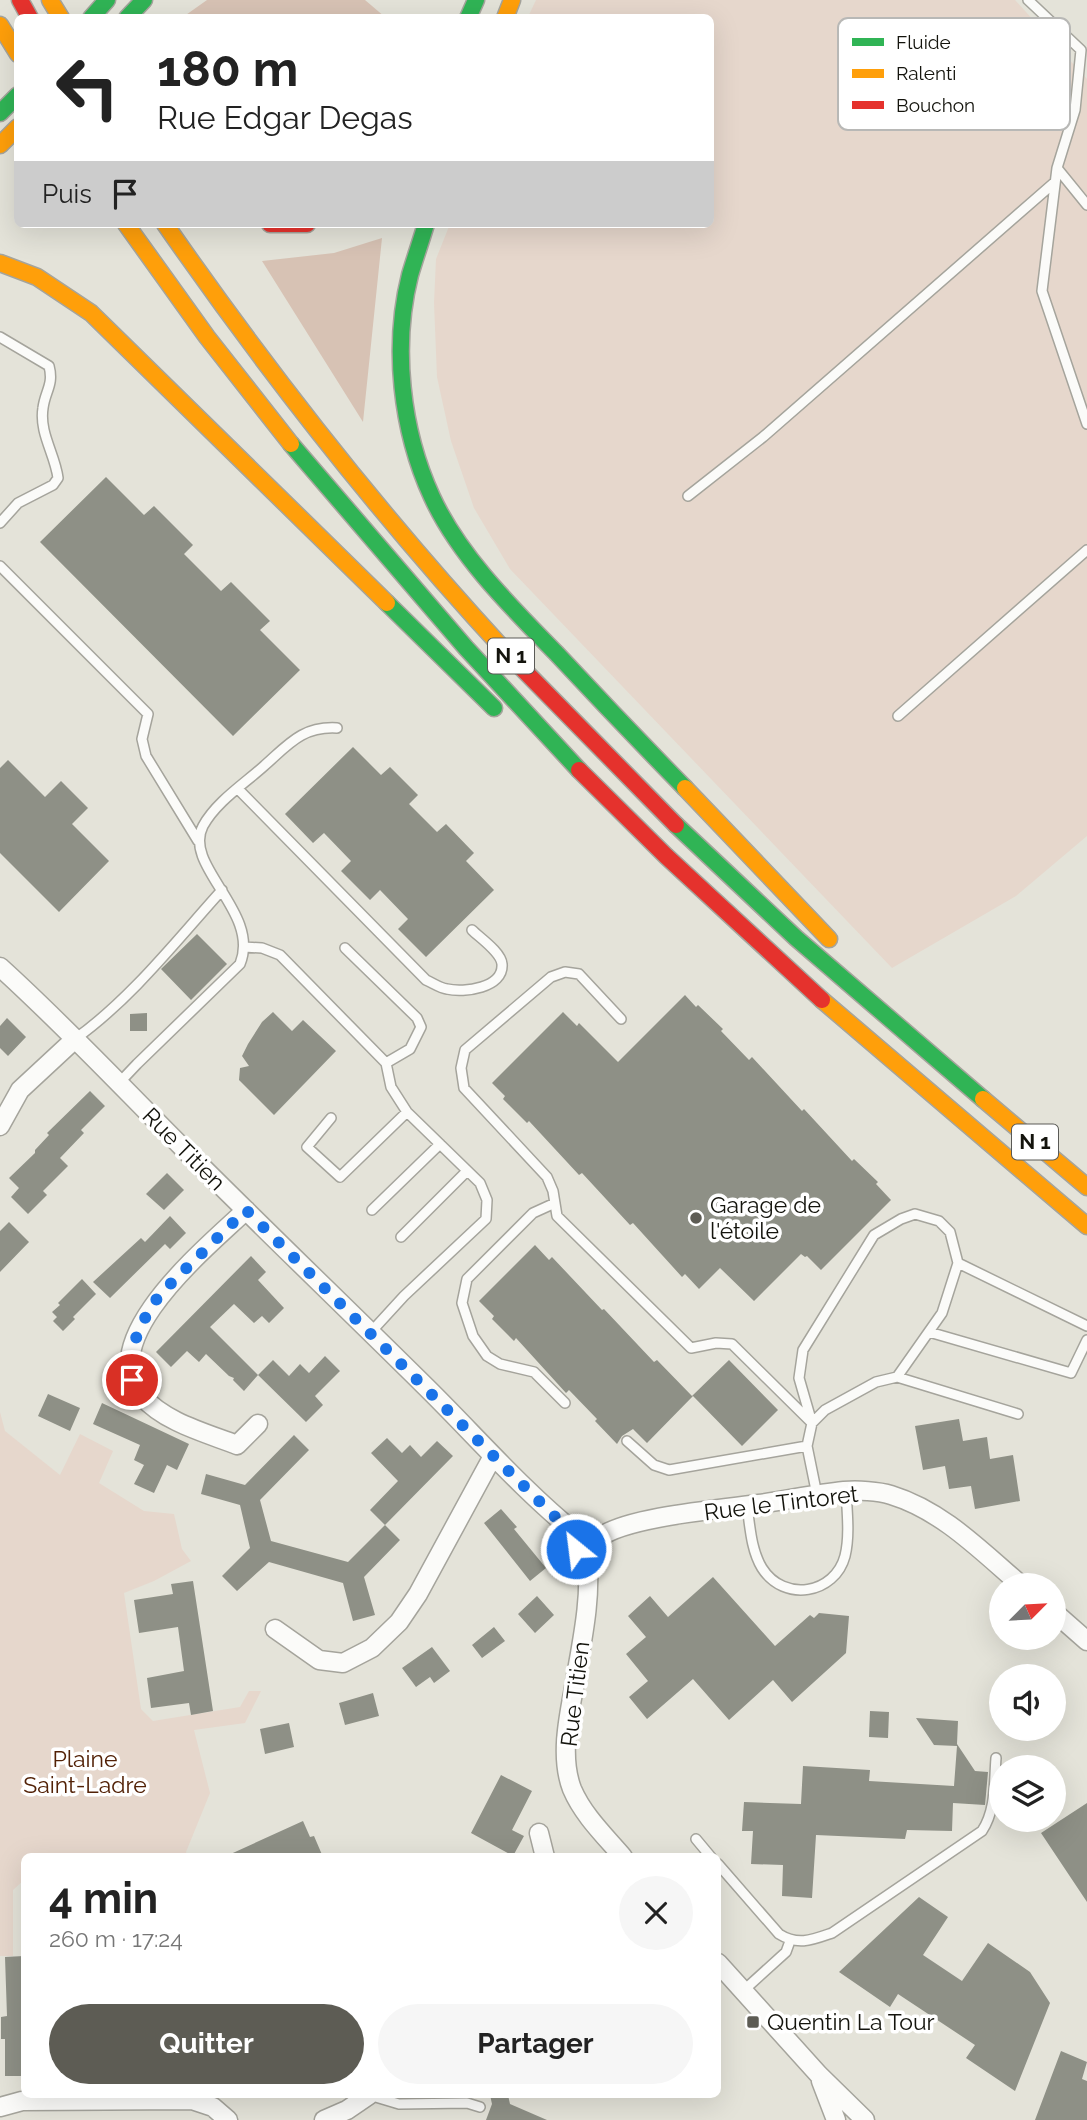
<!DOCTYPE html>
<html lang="fr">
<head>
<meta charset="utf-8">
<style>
  :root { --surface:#fff; --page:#f6f6f6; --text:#222; --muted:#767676; --accent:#5d5c54 }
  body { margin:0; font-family:Raleway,sans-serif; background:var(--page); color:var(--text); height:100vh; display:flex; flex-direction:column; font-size:26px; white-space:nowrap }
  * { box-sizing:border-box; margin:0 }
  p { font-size:23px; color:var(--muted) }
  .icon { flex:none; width:38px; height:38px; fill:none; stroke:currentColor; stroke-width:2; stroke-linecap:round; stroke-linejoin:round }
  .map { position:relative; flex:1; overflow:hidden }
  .panel { position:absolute; left:21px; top:1853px; width:700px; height:245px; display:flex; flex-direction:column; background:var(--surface); border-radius:10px; box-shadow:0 7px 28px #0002 }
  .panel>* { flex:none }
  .top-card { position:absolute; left:14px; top:14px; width:700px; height:214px; border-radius:10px; box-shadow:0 7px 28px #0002; background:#fff; color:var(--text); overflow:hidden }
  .needle { width:46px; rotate:66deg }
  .fabs { position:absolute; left:989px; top:1573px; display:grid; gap:14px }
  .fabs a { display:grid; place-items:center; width:77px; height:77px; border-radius:50%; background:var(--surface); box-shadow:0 7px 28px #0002; font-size:35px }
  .pin { position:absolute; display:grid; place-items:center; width:60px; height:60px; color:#fff; margin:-30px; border:4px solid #fff; border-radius:50%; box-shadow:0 2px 7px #0007 }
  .me { position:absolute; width:77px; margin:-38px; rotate:331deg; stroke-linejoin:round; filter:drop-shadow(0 0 5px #0008) }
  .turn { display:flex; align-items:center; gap:24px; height:147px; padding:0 28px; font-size:32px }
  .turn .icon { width:91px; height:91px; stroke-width:2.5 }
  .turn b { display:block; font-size:49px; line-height:60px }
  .then { display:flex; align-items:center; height:66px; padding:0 28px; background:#0003; gap:14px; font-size:26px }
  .round { display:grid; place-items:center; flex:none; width:74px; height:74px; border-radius:37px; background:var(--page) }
  .overview { display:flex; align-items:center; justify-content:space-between; height:119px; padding:0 28px }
  h1 { font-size:42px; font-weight:700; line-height:52px }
  .button { display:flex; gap:14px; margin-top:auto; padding:14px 28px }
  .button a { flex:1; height:80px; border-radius:42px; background:var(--accent); color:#fff; font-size:28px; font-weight:700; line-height:80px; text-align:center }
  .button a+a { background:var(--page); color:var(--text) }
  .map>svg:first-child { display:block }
  .green { fill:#e6d7cc }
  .forest { fill:#d7c2b4 }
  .building { fill:#8e9086 }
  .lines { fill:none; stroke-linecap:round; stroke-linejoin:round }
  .lane-casing { stroke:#a5a49c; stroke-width:12 }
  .street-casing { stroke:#a5a49c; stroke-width:21 }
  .fast-casing { stroke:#a5a49c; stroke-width:19 }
  .slow-casing { stroke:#a5a49c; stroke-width:19 }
  .jam-casing { stroke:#a5a49c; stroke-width:19 }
  .lane { stroke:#fbfbf9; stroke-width:9 }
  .street { stroke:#fbfbf9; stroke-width:18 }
  .fast { stroke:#30b455; stroke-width:16 }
  .slow { stroke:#ff9f0a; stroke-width:16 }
  .jam { stroke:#e5322d; stroke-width:16 }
  .route { stroke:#1a73e8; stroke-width:12; stroke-dasharray:0 21.6 }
  .poi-dot { fill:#5d5c54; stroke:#fff; stroke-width:2.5 }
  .labels { text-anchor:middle; stroke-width:7; stroke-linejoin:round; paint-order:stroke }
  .shield { fill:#fff; stroke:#5a5a56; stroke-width:2 }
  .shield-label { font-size:21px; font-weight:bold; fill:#14140d }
  .street-label { font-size:23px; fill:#14140d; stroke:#fff }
  .poi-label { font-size:23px; fill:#14140d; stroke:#fff; text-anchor:start }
  .park-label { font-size:23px; fill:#522106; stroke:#fff }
  .key { fill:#fff; stroke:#b8b8b6; stroke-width:2 }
  .key-label { font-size:19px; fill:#14140d }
</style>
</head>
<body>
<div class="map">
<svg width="1087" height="2120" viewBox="0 0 1087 2120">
  <rect width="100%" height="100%" fill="#e4e3d9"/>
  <!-- green -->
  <path class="green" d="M536 0H1015L1087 79V836L1016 896 892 968 510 569 474 508 451 441 437 377 434 303 436 259 450 224H710V18L528 17Z
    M0 1412 5 1431 60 1475 80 1434 113 1451 99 1483 144 1511 174 1514 182 1549 191 1561 154 1581 124 1593 141 1709 153 1721 240 1707 249 1691H261L245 1723 194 1730 210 1793 186 1852 187 1857H24V1880L13 1890V1956H0Z"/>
  <!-- forest -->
  <path class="forest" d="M207 0H365L385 17H183Z
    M382 238 363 422 262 261 334 253Z"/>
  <!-- building -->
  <path class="building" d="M106 477 144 515 154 506 193 545 184 554 221 591 231 582 270 621 260 630 300 670 233 736 40 542Z
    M353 747 381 775 390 767 418 795 409 804 437 832 446 824 474 853 466 861 494 890 426 957 398 929 408 919 380 890 370 900 341 871 351 861 324 833 313 843 285 814Z
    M8 760 45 797 61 781 88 808 72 824 109 861 59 912 0 853V768Z
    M197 934 227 964 191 1000 161 969Z
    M685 995 696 1007 698 1005 723 1029 721 1031 749 1060 752 1057 802 1111 804 1109 852 1161 854 1159 878 1182 876 1184 891 1200 821 1270 807 1256 805 1257 801 1254 754 1301 720 1268 699 1289 685 1274 682 1277 633 1223 630 1225 582 1173 579 1175 529 1121 527 1123 503 1099 505 1096 492 1083 563 1012 577 1026 579 1023 618 1062Z
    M273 1012 292 1031 303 1020 336 1051 274 1115 239 1080 240 1068 249 1066 242 1056 248 1044 262 1022Z
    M147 1013V1031H130V1014Z
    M7 1018 26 1037 8 1056 0 1048V1026Z
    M90 1091 105 1106 81 1130 84 1133 60 1158 68 1166 43 1191 47 1195 28 1214 11 1197 19 1188 9 1178 35 1153V1150L49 1135 47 1133Z
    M167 1173 184 1190 164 1210 146 1194Z
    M170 1216 186 1233 170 1249 165 1244 110 1298 93 1282 141 1238 145 1242Z
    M9 1222 29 1242 0 1272V1231Z
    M535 1245 549 1260 552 1257 602 1310 604 1309 654 1362 657 1360 692 1396 729 1360 778 1410 742 1446 693 1396 647 1443 633 1429 622 1436 617 1444 595 1421 597 1419 569 1390 566 1393 516 1338 514 1341 492 1319 494 1316 479 1301Z
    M251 1256 266 1272 258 1280 284 1308 269 1323 262 1316 254 1323 234 1304 210 1327 258 1375 244 1391 233 1380 234 1378 229 1376 206 1354 199 1362 187 1351 171 1367 156 1352Z
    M82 1279 96 1294 73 1317 75 1319 63 1331 53 1321 57 1317 52 1312 60 1305 58 1303Z
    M325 1356 340 1371 315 1396 323 1405 306 1422 258 1375 273 1360 289 1376 300 1364 309 1373Z
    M48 1394 80 1408 70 1431 38 1416Z
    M102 1403 189 1444 177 1470 167 1465 154 1493 134 1484 144 1465 134 1460 140 1445 93 1424Z
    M959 1419 963 1441 987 1437 990 1459 1013 1455 1020 1501 975 1509 971 1486 949 1489 945 1466 923 1470 915 1426Z
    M294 1435 309 1450 260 1500 271 1541 348 1562 385 1525 400 1540 364 1577 375 1615 353 1621 343 1583 269 1562 237 1591 222 1576 250 1548 240 1505 201 1494 206 1474 245 1485Z
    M387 1438 402 1453 410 1445 421 1457 437 1441 453 1456 385 1525 370 1510 398 1481 371 1453Z
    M501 1509 517 1527 514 1529 546 1568 530 1581 484 1523Z
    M713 1577 775 1646 810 1615 814 1618 819 1613 849 1616 846 1653 792 1702 773 1680 729 1720 693 1679 647 1719 629 1697 648 1681 626 1654 646 1637 628 1616 650 1596 668 1617Z
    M193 1581 213 1711 191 1715 189 1703 151 1708 147 1678 184 1671 178 1627 139 1633 134 1600 173 1594 171 1584Z
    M537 1596 554 1615 535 1633 518 1614Z
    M494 1627 505 1641 482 1658 472 1645Z
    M432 1647 450 1671 434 1683 430 1677 416 1687 402 1668Z
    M373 1693 379 1716 345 1725 339 1703Z
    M870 1711 889 1712 888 1738 869 1737Z
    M916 1718 958 1721 957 1744 975 1771 988 1772 985 1805 953 1803 952 1831 907 1830 905 1839 816 1835 812 1898 782 1896 783 1865 751 1864 753 1831H742L744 1802 801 1804 803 1766 870 1770 869 1781 954 1786 957 1746 934 1745Z
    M289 1723 294 1747 265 1754 260 1729Z
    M501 1775 532 1791 512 1830 524 1836 513 1856 471 1833Z
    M1087 1803V1902L1041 1833Z
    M303 1821 310 1837 314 1836 323 1857H224Z
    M919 1897 948 1917 923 1955 962 1981 988 1943 1030 1972 1050 2003 1015 2091 966 2058 975 2045 898 1994 890 2007 839 1972Z
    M24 1956V2076H5V2039H1V2017L7 2016 5 1957Z
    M1061 2051 1087 2062 1082 2079 1087 2081V2120H1035Z
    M490 2095H508L510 2104 547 2120H486L492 2104Z"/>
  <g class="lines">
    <!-- lane casing -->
    <g class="lane-casing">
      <path id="lane" d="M1028 0 1081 50 1075 110 1057 168 1042 291 1087 424
        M1057 168 1087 205
        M0 337 49 366C54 385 45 391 43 408 39 433 55 454 58 478L53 485 18 503 0 523
        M688 496 763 437 1055 182
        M0 566 148 714 142 739 146 756 198 841
        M898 716 1087 550
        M238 789 426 980C433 983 440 988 447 989 464 993 504 988 502 964 501 952 480 938 472 930
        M244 947 262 948 280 955 386 1063 391 1087 407 1112 480 1183 487 1200 486 1219 404 1296 371 1332
        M345 948 417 1018 421 1027 410 1049 386 1063
        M621 1019 579 974 565 972 551 977 465 1050 461 1068 464 1088 547 1177 553 1191 557 1216 691 1348 716 1343 732 1344 812 1423 799 1378 803 1350 874 1235 901 1219 915 1214 939 1221 950 1232 958 1263 942 1313 897 1377
        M75 1039C131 999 176 941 222 890
        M119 1083 137 1064 240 964C261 912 182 866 203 826 216 802 244 784 264 766 288 745 302 726 337 728
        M331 1118 307 1147 340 1177 407 1112
        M555 1203 533 1213 467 1279 462 1303 473 1336 487 1356 500 1364 534 1372 565 1403
        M372 1210 440 1144
        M401 1237 467 1171
        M958 1263 1087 1326
        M929 1332 1071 1373 1087 1340
        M627 1441 654 1465 669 1470 807 1446
        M817 1495 807 1446 812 1423 825 1410 876 1382 897 1377 1018 1414
        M747 1506C750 1526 751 1550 762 1568 784 1603 835 1594 845 1556 850 1536 847 1511 846 1491
        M696 1839 711 1857
        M718 1864 779 1934C798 1946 812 1940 832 1933L982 1831C996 1810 994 1783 996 1758
        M743 1991 786 1952 790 1941
        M369 2095 399 2104 467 2103 480 2107"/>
    </g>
    <!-- street casing -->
    <g class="street-casing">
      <path id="street" d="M0 967C63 1024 121 1086 181 1146 261 1226 342 1304 423 1384 474 1434 522 1490 578 1535
        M0 1126 20 1090 75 1039
        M246 1210C210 1245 92 1339 142 1396 164 1422 206 1433 237 1445L258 1424
        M599 1538C625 1517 722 1509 759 1504 787 1500 816 1494 844 1491 858 1490 878 1491 891 1495 943 1511 981 1551 1022 1586
        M587 1556C592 1600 581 1645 574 1688 568 1719 560 1758 572 1789 583 1815 605 1836 623 1857
        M1054 1612 1087 1641
        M275 1629 319 1660 343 1663 372 1648 399 1622 418 1594 493 1456
        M539 1833 545 1857
        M718 1963 819 2075 865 2120
        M821 2081 836 2120
        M0 2107 22 2101 192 2100 213 2107 228 2120
        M324 2120 347 2110 369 2095"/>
    </g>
    <!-- fast casing -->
    <g class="fast-casing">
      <path id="fast" d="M91 18 107 0
        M127 18 144 0
        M468 18 476 0
        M0 113 18 95
        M426 224C421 241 415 258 410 275 392 346 401 430 432 497 459 556 512 608 557 654 599 699 642 744 685 788
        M291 444 466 648 579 770
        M387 603 494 708
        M676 825 796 938 983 1099"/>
    </g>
    <!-- slow casing -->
    <g class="slow-casing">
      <path id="slow" d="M50 0 61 18
        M505 18 512 0
        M0 25 18 54
        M0 145 18 127
        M126 224 207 337 291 444
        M165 224C270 375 383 519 508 654
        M0 263 37 277 91 313 387 603
        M685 788 829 939
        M822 1000 1087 1226
        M983 1099 1087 1187"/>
    </g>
    <!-- jam casing -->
    <g class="jam-casing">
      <path id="jam" d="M20 0 30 18
        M270 224H307
        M508 654 676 825
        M579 770 666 856 822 1000"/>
    </g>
    <!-- lane -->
    <use href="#lane" class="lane"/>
    <!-- street -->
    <use href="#street" class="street"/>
    <!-- fast -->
    <use href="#fast" class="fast"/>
    <!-- slow -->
    <use href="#slow" class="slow"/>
    <!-- jam -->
    <use href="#jam" class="jam"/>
  </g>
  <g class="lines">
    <!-- route -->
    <path class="route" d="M132 1380C127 1346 142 1321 160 1294L246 1210 553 1515 578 1535 576 1549"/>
  </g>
  <!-- markers -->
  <g class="poi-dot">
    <circle cx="696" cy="1218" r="7"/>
    <rect x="746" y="2015" width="14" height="14" rx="3.5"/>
  </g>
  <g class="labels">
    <!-- shield labels -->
    <g class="shield">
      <rect x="488" y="638.5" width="46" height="35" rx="5"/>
      <rect x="1012" y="1124.5" width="46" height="35" rx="5"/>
    </g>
    <g class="shield-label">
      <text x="511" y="663">N 1</text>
      <text x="1035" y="1149">N 1</text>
    </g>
    <!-- street labels -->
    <g class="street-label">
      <text transform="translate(184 1149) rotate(45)" y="8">Rue Titien</text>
      <text transform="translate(781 1503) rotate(-7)" y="8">Rue le Tintoret</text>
      <text transform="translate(575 1694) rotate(-83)" y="8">Rue Titien</text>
    </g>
    <!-- poi labels -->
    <g class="poi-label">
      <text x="710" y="1213">Garage de<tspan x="710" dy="26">l'étoile</tspan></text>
      <text x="767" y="2030">Quentin La Tour</text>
    </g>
    <!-- park labels -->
    <g class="park-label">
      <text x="85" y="1767">Plaine<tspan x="85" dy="26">Saint-Ladre</tspan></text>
    </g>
  </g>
  <!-- legend -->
  <rect x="838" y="18" width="232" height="112" rx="10" class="key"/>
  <rect x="852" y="38" width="32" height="8" fill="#30b455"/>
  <rect x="852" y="69" width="32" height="9" fill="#ff9f0a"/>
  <rect x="852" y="101" width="32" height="8" fill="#e5322d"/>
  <g class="key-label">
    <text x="896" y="49">Fluide</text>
    <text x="896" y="80">Ralenti</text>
    <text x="896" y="112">Bouchon</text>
  </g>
</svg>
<div class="fabs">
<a><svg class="needle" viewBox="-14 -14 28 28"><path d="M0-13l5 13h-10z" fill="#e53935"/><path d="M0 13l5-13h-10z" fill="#767676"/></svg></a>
<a><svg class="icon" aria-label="sound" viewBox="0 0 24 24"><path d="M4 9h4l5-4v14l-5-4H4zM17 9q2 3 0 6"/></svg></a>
<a><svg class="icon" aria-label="layers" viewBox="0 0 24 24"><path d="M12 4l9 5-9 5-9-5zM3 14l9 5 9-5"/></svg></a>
</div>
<div class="pin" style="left:132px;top:1380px;background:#d93025"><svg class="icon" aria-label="arrive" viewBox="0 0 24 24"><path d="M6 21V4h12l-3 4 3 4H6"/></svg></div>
<svg class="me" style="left:576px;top:1549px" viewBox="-20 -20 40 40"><circle r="17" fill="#1a73e8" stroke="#fff" stroke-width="3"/><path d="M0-11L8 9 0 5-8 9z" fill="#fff"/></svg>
<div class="top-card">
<div class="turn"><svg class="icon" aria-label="left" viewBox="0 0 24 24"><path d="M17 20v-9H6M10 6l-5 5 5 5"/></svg><div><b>180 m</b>Rue Edgar Degas</div></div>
<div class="then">Puis<svg class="icon" aria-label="arrive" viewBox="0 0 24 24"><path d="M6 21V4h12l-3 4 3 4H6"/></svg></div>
</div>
<section class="panel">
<div class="overview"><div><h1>4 min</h1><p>260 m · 17:24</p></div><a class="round"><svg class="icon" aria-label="close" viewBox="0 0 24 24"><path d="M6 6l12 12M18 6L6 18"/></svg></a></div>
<div class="button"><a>Quitter</a><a>Partager</a></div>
</section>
</div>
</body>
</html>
